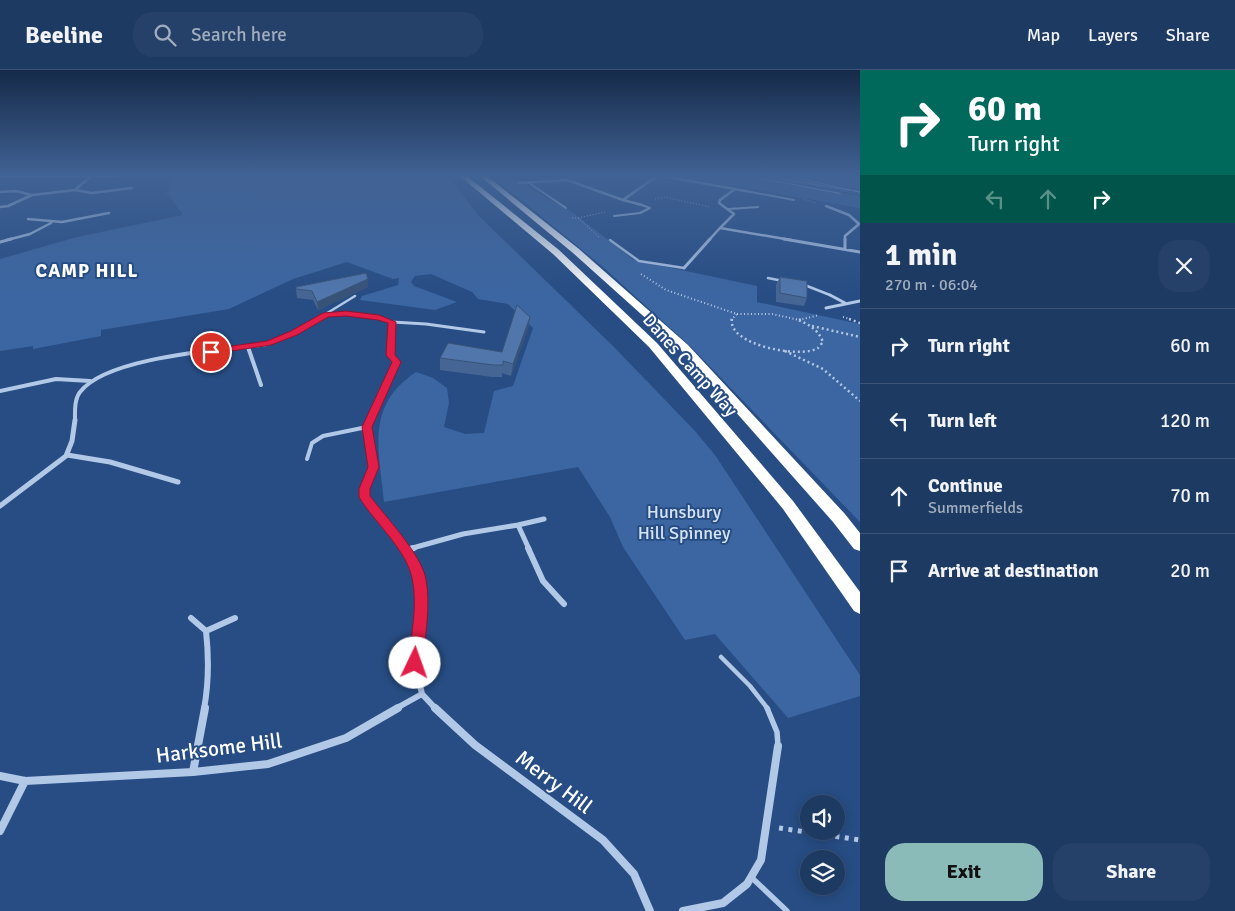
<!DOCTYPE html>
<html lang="en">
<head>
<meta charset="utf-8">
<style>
  :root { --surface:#1d3a63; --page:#254169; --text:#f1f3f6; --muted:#a0adbe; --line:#3b5478; --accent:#8bbbb9 }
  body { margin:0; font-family:Signika,sans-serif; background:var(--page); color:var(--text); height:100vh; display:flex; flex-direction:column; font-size:19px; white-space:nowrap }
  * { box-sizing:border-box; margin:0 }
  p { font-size:16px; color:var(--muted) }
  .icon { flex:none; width:28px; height:28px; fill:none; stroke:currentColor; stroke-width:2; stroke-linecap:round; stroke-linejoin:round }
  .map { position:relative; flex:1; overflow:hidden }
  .details { display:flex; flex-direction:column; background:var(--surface); width:375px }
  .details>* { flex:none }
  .top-card { background:#00695c; color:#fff; overflow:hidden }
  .tools { position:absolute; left:800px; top:725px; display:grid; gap:10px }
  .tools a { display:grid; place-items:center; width:45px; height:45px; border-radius:50%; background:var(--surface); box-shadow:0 2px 12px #0003,0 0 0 1px var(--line); font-size:25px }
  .pin { position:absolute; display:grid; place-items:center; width:42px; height:42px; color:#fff; margin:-21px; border:2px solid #fff; border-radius:50%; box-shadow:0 1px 5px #0007 }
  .me { position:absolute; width:55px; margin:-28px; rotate:3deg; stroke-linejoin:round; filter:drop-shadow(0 0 4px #0008) }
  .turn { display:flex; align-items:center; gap:18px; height:105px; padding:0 25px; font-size:22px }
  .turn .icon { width:65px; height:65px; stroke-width:2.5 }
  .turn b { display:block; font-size:35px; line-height:42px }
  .lanes { display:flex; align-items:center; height:48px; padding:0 25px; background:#0003; justify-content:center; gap:25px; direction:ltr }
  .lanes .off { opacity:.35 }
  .round { display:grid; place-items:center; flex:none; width:52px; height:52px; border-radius:20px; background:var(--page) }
  .summary { display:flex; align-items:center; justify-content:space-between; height:85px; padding:0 25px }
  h1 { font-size:30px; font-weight:700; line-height:38px }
  .action { display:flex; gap:10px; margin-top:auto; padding:10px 25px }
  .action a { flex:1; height:58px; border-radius:20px; background:var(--accent); color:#111; font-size:20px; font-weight:700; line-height:58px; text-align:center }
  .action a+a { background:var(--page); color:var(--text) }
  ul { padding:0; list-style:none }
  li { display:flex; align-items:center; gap:15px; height:75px; padding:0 25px; border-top:1px solid var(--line) }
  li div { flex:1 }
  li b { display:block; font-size:19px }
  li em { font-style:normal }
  header { display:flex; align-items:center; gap:30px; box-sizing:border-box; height:70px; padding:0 25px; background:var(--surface); border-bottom:1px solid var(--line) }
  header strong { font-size:24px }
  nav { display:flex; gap:28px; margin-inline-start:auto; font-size:18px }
  .search { width:350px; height:45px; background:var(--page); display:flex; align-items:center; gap:12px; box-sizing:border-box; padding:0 18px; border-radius:20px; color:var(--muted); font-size:19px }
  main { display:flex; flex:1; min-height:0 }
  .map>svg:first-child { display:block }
  .green { fill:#3c66a1 }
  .water { fill:#49648c; stroke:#a6c2e8 }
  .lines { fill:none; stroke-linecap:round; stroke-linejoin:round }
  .stream { fill:#a6c2e8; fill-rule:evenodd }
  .path-far3 { stroke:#b2c8e7; stroke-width:1; stroke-dasharray:1 2; stroke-linecap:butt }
  .path-far2 { stroke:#b2c8e7; stroke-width:2; stroke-dasharray:1 2.5; stroke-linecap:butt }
  .path-far1 { stroke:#b2c8e7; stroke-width:2.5; stroke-dasharray:2 3; stroke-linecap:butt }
  .path { stroke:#b2c8e7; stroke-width:5; stroke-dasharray:4 5.5; stroke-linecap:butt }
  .lane-far5 { stroke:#b2c8e7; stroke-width:2 }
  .lane-far4 { stroke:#b2c8e7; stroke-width:2.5 }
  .lane-far3 { stroke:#b2c8e7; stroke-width:3 }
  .lane-far2 { stroke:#b2c8e7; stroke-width:4 }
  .lane-far1 { stroke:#b2c8e7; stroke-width:4.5 }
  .lane { stroke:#b2c8e7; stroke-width:5.5 }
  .street-far5 { stroke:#b2c8e7; stroke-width:2.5 }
  .street-far4 { stroke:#b2c8e7; stroke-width:3 }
  .street-far3 { stroke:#b2c8e7; stroke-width:4 }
  .street-far2 { stroke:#b2c8e7; stroke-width:5 }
  .street-far1 { stroke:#b2c8e7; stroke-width:6 }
  .street { stroke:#b2c8e7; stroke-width:8 }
  .secondary { fill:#dbe6f7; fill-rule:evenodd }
  .highway { fill:#fff; fill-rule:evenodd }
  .wall { fill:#456594 }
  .shaded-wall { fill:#385378 }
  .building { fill:#5076ac; stroke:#385378 }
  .route { fill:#e11d48; stroke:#92132f }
  .labels { text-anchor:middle; stroke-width:4; stroke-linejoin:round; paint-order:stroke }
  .street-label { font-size:18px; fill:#fff; stroke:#274d84 }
  .park-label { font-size:18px; fill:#d5e3f6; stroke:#274d84 }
  .far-district-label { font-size:19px; font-weight:bold; letter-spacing:1px; fill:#fff; stroke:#274d84 }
  .near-street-label { font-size:21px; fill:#fff; stroke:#274d84 }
</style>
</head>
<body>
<header>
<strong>Beeline</strong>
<div class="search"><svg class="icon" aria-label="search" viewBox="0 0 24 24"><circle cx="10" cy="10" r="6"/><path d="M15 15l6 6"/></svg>Search here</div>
<nav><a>Map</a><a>Layers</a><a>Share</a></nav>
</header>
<main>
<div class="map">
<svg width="860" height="841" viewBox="0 0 860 841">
  <rect width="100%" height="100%" fill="#274d84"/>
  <!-- green -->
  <path class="green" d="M210 106H441L453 113 478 145 614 277 695 361 715 385 860 605V626L788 648 715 564 685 570 623 477 610 447 578 397 384 432C379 380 365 336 416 302L433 308 447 318 449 333 444 357 465 364 484 363 494 321 513 316 533 258 508 234 478 229 472 222 431 204 415 206 411 212 414 216 457 232 435 240 360 230 362 226 398 215 399 208 393 209 347 192 293 209 229 239 101 260V266L33 279V276L0 281V189L77 167 183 145 166 122 170 121 172 108Z
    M492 106H503L526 114 533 120 575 144 634 190 757 216V232L860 254V452L691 277 603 197Z
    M677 106H753L860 126V138Z
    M788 106H860V120Z"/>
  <!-- water -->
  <path class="water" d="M765 106H788L860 122Z"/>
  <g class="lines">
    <!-- stream -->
    <path class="stream" d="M747 106H752L841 123 840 124Z"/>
    <!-- path-far3 -->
    <path class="path-far3" d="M757 106 860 124
      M655 129 665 127 710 137
      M803 129 816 133
      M572 148H578L599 167
      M578 148 605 142"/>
    <!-- path-far2 -->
    <path class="path-far2" d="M641 204 666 220 737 244
      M737 244H772L799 250
      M843 247 853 250
      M731 250 737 244
      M799 250 819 245"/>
    <!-- path-far1 -->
    <path class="path-far1" d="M732 249C727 275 801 289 818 278 819 277 822 273 823 272 818 259 808 254 796 249
      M849 249 860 253
      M799 250 802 249
      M812 256 860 267
      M785 281 823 299 860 331"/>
    <!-- path -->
    <path class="path" d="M779 758 860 770"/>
    <!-- lane-far5 -->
    <path class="lane-far5" d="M529 113 566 138
      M751 122 794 130
      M729 139 758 137
      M614 146 640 143 650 138 642 135"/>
    <!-- lane-far4 -->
    <path class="lane-far4" d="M610 170 639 191 684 198
      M768 208 783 211
      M802 214 830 225
      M328 244 361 245 387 250
      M316 250 355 226"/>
    <!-- lane-far3 -->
    <path class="lane-far3" d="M383 249 392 252
      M268 274 305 258 318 249
      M369 352 396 292 390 285 392 252 426 254 484 262"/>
    <!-- lane-far2 -->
    <path class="lane-far2" d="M307 389 312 373 323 366 367 357
      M365 427C363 413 372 409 374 397 376 381 363 366 370 350"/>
    <!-- lane-far1 -->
    <path class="lane-far1" d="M721 587 750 616 768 639"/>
    <!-- lane -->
    <path class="lane" d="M767 638 777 662 778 676
      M751 807 787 841"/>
    <!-- street-far5 -->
    <path class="street-far5" d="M662 106 735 119
      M519 113 567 110 623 130
      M75 120 90 107
      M0 122 16 121 32 125 8 136 0 137
      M751 122 735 119 720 130 719 133 734 144 720 158 791 170
      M32 125 75 120 92 123 132 118
      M642 135 623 130 657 106
      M826 136 849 145 859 154 845 166V170
      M28 149 62 152 109 143
      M7 170 30 164 51 153
      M709 170 720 158"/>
    <!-- street-far4 -->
    <path class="street-far4" d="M784 169 860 182
      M845 169V179
      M0 172 11 169
      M684 198 710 169
      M830 225 845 233
      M826 238 860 231"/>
    <!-- street-far3 -->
    <path class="street-far3" d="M248 277 261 315
      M0 321 56 309 90 311
      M75 352C75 342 74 330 80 322 108 286 224 280 268 274"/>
    <!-- street-far2 -->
    <path class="street-far2" d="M67 385 110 392 178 412
      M365 427 404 479
      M0 436 66 386 72 371 75 350
      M518 455 544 449
      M409 479 463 464 518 455 529 479"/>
    <!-- street-far1 -->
    <path class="street-far1" d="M403 478 419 507 421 528 415 593 422 624 436 639
      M528 478 543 511 564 534
      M405 480 414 478
      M191 548 206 561C209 588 209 612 204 639
      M206 561 235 548
      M395 639 422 624"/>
    <!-- street -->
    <path class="street" d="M435 638 475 675 603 770 634 804 650 841
      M193 702 205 638
      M0 706 25 711 193 702 268 694 346 668 398 638
      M0 761 25 711
      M683 841 723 833 747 814 761 790 778 676"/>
    <!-- secondary -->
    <path class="secondary" d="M0 106H121L119 107H0Z"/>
    <!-- highway -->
    <path class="highway" d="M460 106H467L559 180 657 273 793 431 860 522V544L854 541 783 439 649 277 553 184Z
      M480 106H487L579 179 688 275 845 444 860 463V481L854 479 833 452 680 279 573 183Z"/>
  </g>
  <!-- wall -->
  <path class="wall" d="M780 207 807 228 804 236 776 232V215Z
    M368 217 318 240 313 230 297 228 296 219Z
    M530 247 528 258 511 306 502 303V307H492L440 300V288L502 282Z"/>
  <!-- shaded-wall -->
  <path class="shaded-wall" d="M368 209V217L318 240 317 232Z
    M530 247 528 258 511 306 513 294Z"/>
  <!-- building -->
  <path class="building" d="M366 203 368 209 317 232 312 221 296 219V217Z
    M780 207 807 211V228L780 223Z
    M517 235 530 247 513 294 503 291V295H493L440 288 448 273 502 282Z"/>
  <!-- sky -->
  <linearGradient id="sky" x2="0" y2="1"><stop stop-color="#152a49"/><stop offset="0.47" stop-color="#416294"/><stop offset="1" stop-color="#416294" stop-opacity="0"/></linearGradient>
  <rect width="860" height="224" fill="url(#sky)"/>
  <!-- route -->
  <path class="route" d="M346 241 379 245 396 252 395 285 401 292 372 357 379 397 370 419V426C386 447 421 484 426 509 431 536 425 566 423 593L421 598 415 600 410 598 408 593C411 566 418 535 412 508 406 479 374 452 359 427V419L368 397 362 357 392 292 386 285 388 253 378 250 346 246 328 247 297 265 271 275 211 284 207 282 211 279 267 271 291 261 323 243Z"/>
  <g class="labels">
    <!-- street labels -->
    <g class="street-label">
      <text transform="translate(690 295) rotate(48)" y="6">Danes Camp Way</text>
    </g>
    <!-- park labels -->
    <g class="park-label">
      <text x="684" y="448">Hunsbury<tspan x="684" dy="21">Hill Spinney</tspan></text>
    </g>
    <!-- far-district labels -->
    <g class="far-district-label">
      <text x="87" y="207">CAMP HILL</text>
    </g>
    <!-- near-street labels -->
    <g class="near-street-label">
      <text transform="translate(219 678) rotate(-7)" y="7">Harksome Hill</text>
      <text transform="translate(554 712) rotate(37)" y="7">Merry Hill</text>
    </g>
  </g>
</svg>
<div class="tools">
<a><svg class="icon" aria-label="sound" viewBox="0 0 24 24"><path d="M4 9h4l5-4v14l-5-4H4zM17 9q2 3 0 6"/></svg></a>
<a><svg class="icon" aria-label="layers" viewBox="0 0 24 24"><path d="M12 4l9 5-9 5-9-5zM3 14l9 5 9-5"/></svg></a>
</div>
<div class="pin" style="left:211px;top:282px;background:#d93025"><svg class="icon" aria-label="arrive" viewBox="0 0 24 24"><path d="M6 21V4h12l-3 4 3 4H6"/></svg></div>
<svg class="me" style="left:415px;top:593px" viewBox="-20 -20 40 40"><circle r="19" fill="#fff"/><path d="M0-13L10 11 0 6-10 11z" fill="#e11d48"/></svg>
</div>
<section class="details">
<div class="top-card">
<div class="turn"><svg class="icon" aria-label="right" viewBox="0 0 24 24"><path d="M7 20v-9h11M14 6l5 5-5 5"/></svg><div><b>60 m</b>Turn right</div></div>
<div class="lanes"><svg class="icon off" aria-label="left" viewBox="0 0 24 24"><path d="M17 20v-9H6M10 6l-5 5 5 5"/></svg><svg class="icon off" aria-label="ahead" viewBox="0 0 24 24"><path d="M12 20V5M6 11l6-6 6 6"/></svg><svg class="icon" aria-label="right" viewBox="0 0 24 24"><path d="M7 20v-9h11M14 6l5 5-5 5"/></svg></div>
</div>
<div class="summary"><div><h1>1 min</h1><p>270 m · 06:04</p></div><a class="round"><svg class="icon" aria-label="close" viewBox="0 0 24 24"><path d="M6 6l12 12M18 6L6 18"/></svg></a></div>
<ul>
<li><svg class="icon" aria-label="right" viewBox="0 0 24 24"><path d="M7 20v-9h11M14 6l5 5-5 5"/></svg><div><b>Turn right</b></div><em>60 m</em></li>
<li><svg class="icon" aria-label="left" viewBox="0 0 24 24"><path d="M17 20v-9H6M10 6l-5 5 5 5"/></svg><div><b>Turn left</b></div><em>120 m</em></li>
<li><svg class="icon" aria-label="ahead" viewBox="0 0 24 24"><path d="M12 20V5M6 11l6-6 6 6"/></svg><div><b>Continue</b><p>Summerfields</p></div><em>70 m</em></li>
<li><svg class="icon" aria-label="arrive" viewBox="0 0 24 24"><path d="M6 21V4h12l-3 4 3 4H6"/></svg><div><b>Arrive at destination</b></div><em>20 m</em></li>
</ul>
<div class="action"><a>Exit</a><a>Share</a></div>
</section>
</main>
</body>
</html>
